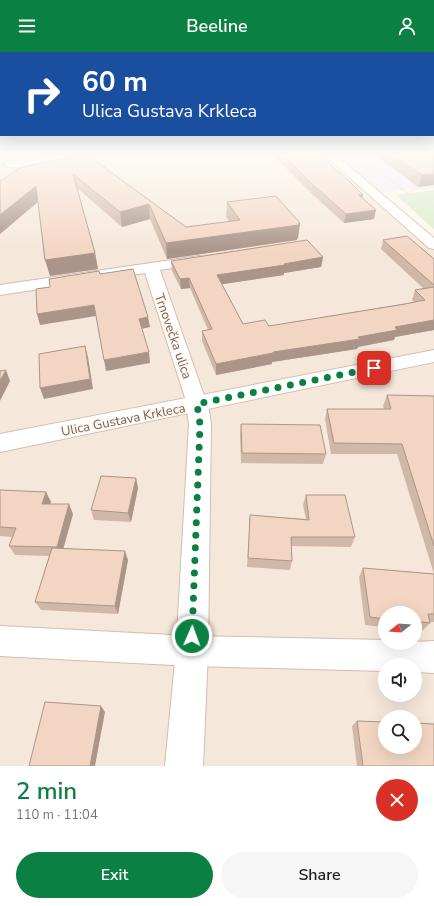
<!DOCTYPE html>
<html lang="en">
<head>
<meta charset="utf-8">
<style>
  :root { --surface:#fff; --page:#f6f6f6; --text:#202124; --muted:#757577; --accent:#0b8043 }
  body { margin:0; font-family:"Nunito Sans",sans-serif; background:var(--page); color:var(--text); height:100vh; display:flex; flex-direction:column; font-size:15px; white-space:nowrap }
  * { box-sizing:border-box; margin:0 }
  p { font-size:13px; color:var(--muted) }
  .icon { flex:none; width:22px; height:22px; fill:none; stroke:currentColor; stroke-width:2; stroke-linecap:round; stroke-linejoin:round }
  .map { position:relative; height:714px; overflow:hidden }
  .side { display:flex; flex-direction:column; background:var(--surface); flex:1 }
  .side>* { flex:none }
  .banner { position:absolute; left:0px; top:0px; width:434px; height:84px; box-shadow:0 4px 16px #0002; background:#1a4fa0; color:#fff; overflow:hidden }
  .needle { width:26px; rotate:253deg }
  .buttons { position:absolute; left:378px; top:554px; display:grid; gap:8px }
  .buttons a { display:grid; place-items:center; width:44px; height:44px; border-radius:50%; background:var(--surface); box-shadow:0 4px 16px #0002; font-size:20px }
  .pin { position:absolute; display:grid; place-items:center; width:34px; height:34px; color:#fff; margin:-17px; border-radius:8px; box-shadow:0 2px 6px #0006 }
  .me { position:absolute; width:44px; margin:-22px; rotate:2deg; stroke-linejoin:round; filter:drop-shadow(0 0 3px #0008) }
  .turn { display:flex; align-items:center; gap:14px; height:84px; padding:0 16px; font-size:18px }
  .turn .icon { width:52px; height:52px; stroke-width:2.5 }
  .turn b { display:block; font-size:28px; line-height:34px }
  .round { display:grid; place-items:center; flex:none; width:42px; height:42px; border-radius:21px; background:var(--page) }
  .head { display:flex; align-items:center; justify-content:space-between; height:68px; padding:0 16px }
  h1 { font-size:24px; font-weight:600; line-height:30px; color:var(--accent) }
  .cta { display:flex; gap:8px; margin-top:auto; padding:8px 16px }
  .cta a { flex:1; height:46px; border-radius:24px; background:var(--accent); color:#fff; font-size:16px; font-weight:600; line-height:46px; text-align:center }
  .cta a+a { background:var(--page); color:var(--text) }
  header { display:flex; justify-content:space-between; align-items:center; height:52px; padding:0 16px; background:var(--accent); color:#fff; font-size:18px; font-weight:600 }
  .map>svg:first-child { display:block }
  .residential { fill:#f5e8da; fill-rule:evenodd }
  .education { fill:#f3e8fa }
  .green { fill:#d8ecc9 }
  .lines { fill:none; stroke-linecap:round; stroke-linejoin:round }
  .minor-casing { stroke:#d1beb0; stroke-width:2 }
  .tertiary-casing { stroke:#d1beb0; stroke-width:2 }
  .secondary-casing { stroke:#d6c0b0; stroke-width:2 }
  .path { stroke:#d9b8a5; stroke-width:1.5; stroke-dasharray:0.5 1.5; stroke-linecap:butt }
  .minor { fill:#fff; fill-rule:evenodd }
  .tertiary { fill:#fff; fill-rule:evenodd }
  .secondary { fill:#fff; fill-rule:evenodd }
  .wall { fill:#d1b7a8 }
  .shaded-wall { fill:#aa9588 }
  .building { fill:#f3d5c3; stroke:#aa9588 }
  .route { stroke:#0b8043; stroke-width:7; stroke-dasharray:0 12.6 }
  .labels { text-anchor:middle; stroke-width:3; stroke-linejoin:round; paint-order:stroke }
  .street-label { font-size:13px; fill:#7a5c4d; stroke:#fffaf3 }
</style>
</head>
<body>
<header><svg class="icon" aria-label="menu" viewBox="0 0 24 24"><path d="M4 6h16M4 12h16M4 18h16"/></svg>Beeline<svg class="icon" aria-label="person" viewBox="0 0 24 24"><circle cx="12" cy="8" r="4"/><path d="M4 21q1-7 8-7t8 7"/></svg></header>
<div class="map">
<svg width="434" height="714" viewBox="0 0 434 714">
  <rect width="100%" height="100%" fill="#fdf6ec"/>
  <!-- residential -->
  <path class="residential" d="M0 100H326L434 193V714H0ZM385 561H415V591H385ZM385 613H415V643H385ZM385 665H415V695H385Z"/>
  <!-- education -->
  <path class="education" d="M334 100H434V134L381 141Z"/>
  <!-- green -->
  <path class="green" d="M434 138V177L396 143Z"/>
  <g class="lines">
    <!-- minor casing -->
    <g class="minor-casing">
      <path id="minor" d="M321 100H332L434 186V197L429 196Z
        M199 204 204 205 206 208 204 211 160 218 207 352 204 357 197 360 190 357 187 352 145 221 0 243V233Z
        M0 574 192 584 385 588V591L434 589V621L415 620V613H385V619L192 614 0 604Z"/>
    </g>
    <!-- tertiary casing -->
    <g class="tertiary-casing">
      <path id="tertiary" d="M197 344 205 346 208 352 211 372 208 599 203 714H165L176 599 189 372 186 352 189 346Z"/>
    </g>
    <!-- secondary casing -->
    <g class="secondary-casing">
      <path id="secondary" d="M66 100H82C71 113 26 116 10 115L6 114 4 112 6 110 10 109 43 107Z
        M434 298V310L0 400V382Z"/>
    </g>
    <!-- path -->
    <path class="path" d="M385 124 407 141
      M405 144C410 136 425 136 434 135"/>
    <!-- minor -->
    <use href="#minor" class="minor"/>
    <!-- tertiary -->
    <use href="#tertiary" class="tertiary"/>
    <!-- secondary -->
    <use href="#secondary" class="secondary"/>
  </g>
  <!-- wall -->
  <path class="wall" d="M108 100H148L138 104Z
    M247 100H316L363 146 374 167 344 171 312 142 274 104 270 101 250 103Z
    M379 100H434L418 135 378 105Z
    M86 102 186 175 230 170 226 165 227 150 300 171 298 186 297 187V188L167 207 150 167 122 175 77 136 95 201 98 217 50 224 38 150 0 182V129Z
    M383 188 434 207V278L395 285 394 288 358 295 357 297 272 310V312L216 323 202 289V279L208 278 190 236 181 237 172 219 171 209 323 205 321 215 284 221V223L222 232 243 272 269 274 414 250 412 248 415 238 423 236 381 197Z
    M387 343 434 344V570H429L430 571 423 578H415V561H385V575L365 573 359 525 363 516 434 522 397 402H331L325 367 327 357H384L383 354Z
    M241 372 326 402 323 412 241 411 240 383Z
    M136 426 138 436 131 470 94 468 91 458Z
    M0 438 46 440 51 450 50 452 73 462 63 496 128 508 118 562 41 558 35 550 49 504 15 503 9 494 12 485 0 484Z
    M306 443 355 485 351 495 291 494 292 509 290 518 247 515 250 463 306 467 303 453Z
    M357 669 434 714H357L352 674Z"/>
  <!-- shaded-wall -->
  <path class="shaded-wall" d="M137 100H148L138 104Z
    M250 100H270V101L250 103Z
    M434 122V133L418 135 422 123Z
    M36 134 40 148 0 182V163Z
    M359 143H363L361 152Z
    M149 152 150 167 122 175 120 160Z
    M376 158 374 167 344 171 346 162Z
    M300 171 298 186 297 187V188L167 207 166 191Z
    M95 201 98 217 50 224 45 208Z
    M323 205 321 215 284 221V223L217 233V223Z
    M189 226 190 236 181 237 180 227Z
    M94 253 96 264 40 273 37 262Z
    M148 265 150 275 141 277 139 267Z
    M434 268V278L395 285 394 288 358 295 357 297 272 310V312L216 323V312L273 300 358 285 395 275Z
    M85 294 88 305 93 337 44 347 40 336Z
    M149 300 150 311 106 319 104 308Z
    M6 318 10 329 0 349V329Z
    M136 426 138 436 131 470 128 461Z
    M46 440 51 450 47 461 42 452Z
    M69 452 73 462 61 505 57 495Z
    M125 499 128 508 118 562 115 554Z
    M101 654 105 660 95 714H90Z"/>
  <!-- building -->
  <path class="building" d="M280 100H316L349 129 363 143H359L376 158 346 162 313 133Z
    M389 100H434V122L422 123Z
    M86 102 186 175 240 168 227 150 276 144 300 171 298 172 299 173 166 191 149 152 120 160 73 122 95 201 45 208 36 134 0 163V129L22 115Z
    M407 184 434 207V233L383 188Z
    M307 188 323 205 284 212 285 213 217 223 243 272 265 268 269 274 405 252 425 248 415 238 434 235V268L395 275 397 278 358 285 360 287 273 300V301L216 312 202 279 212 277 189 226 180 227 171 209Z
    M133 217 148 265 139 267 149 300 104 308 94 253 37 262 36 237 50 235 49 227 99 219 100 222Z
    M85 294 90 327 40 336 39 302Z
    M6 318 0 329V319Z
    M387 343 434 344V494L402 392 334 391 327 357H391Z
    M241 372 320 373 326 402 242 401Z
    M101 424 136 426 128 461 91 458Z
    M0 438 46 440 42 452H69L57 495 9 494 16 476 0 475Z
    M306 443H345L355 485H291L292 509 248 506 250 463 309 468Z
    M52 496 125 499 115 554 35 550Z
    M363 516 434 522V562H428L430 571 415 569V561H385V567L370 565Z
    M45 650 101 654 90 714H29Z
    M357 669 385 670V695H415V671L434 672V714H363Z"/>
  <!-- sky -->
  <linearGradient id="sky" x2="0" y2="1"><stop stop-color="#97c7e8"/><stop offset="0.5" stop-color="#fefbf6"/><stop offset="1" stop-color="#fefbf6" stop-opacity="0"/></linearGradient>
  <rect width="434" height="200" fill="url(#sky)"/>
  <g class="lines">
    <!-- route -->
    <path class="route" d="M192 584 200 372 197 352 374 316"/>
  </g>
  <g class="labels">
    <!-- street labels -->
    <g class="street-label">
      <text transform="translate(174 284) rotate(71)" y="5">Trnovečka ulica</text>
      <text transform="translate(123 367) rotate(-11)" y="5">Ulica Gustava Krkleca</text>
    </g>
  </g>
</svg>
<div class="buttons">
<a><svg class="needle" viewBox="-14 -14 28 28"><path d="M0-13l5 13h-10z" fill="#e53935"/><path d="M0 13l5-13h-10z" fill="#757577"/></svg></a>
<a><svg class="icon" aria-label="sound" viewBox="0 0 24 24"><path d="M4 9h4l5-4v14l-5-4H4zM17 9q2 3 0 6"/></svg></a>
<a><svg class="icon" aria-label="search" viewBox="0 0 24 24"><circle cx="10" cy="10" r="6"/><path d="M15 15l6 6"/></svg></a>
</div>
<div class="pin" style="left:374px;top:316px;background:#d93025"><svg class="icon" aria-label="arrive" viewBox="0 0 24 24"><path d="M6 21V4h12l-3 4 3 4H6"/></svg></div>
<svg class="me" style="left:192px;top:584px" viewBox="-20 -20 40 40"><circle r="17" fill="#0b8043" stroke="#fff" stroke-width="3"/><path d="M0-11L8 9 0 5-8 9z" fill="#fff"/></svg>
<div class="banner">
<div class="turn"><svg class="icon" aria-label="right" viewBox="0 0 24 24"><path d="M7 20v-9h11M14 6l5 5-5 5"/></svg><div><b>60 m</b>Ulica Gustava Krkleca</div></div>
</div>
</div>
<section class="side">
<div class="head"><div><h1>2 min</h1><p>110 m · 11:04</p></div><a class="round" style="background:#d93025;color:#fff"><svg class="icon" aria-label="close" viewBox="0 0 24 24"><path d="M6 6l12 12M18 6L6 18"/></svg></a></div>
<div class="cta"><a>Exit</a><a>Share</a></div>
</section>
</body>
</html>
